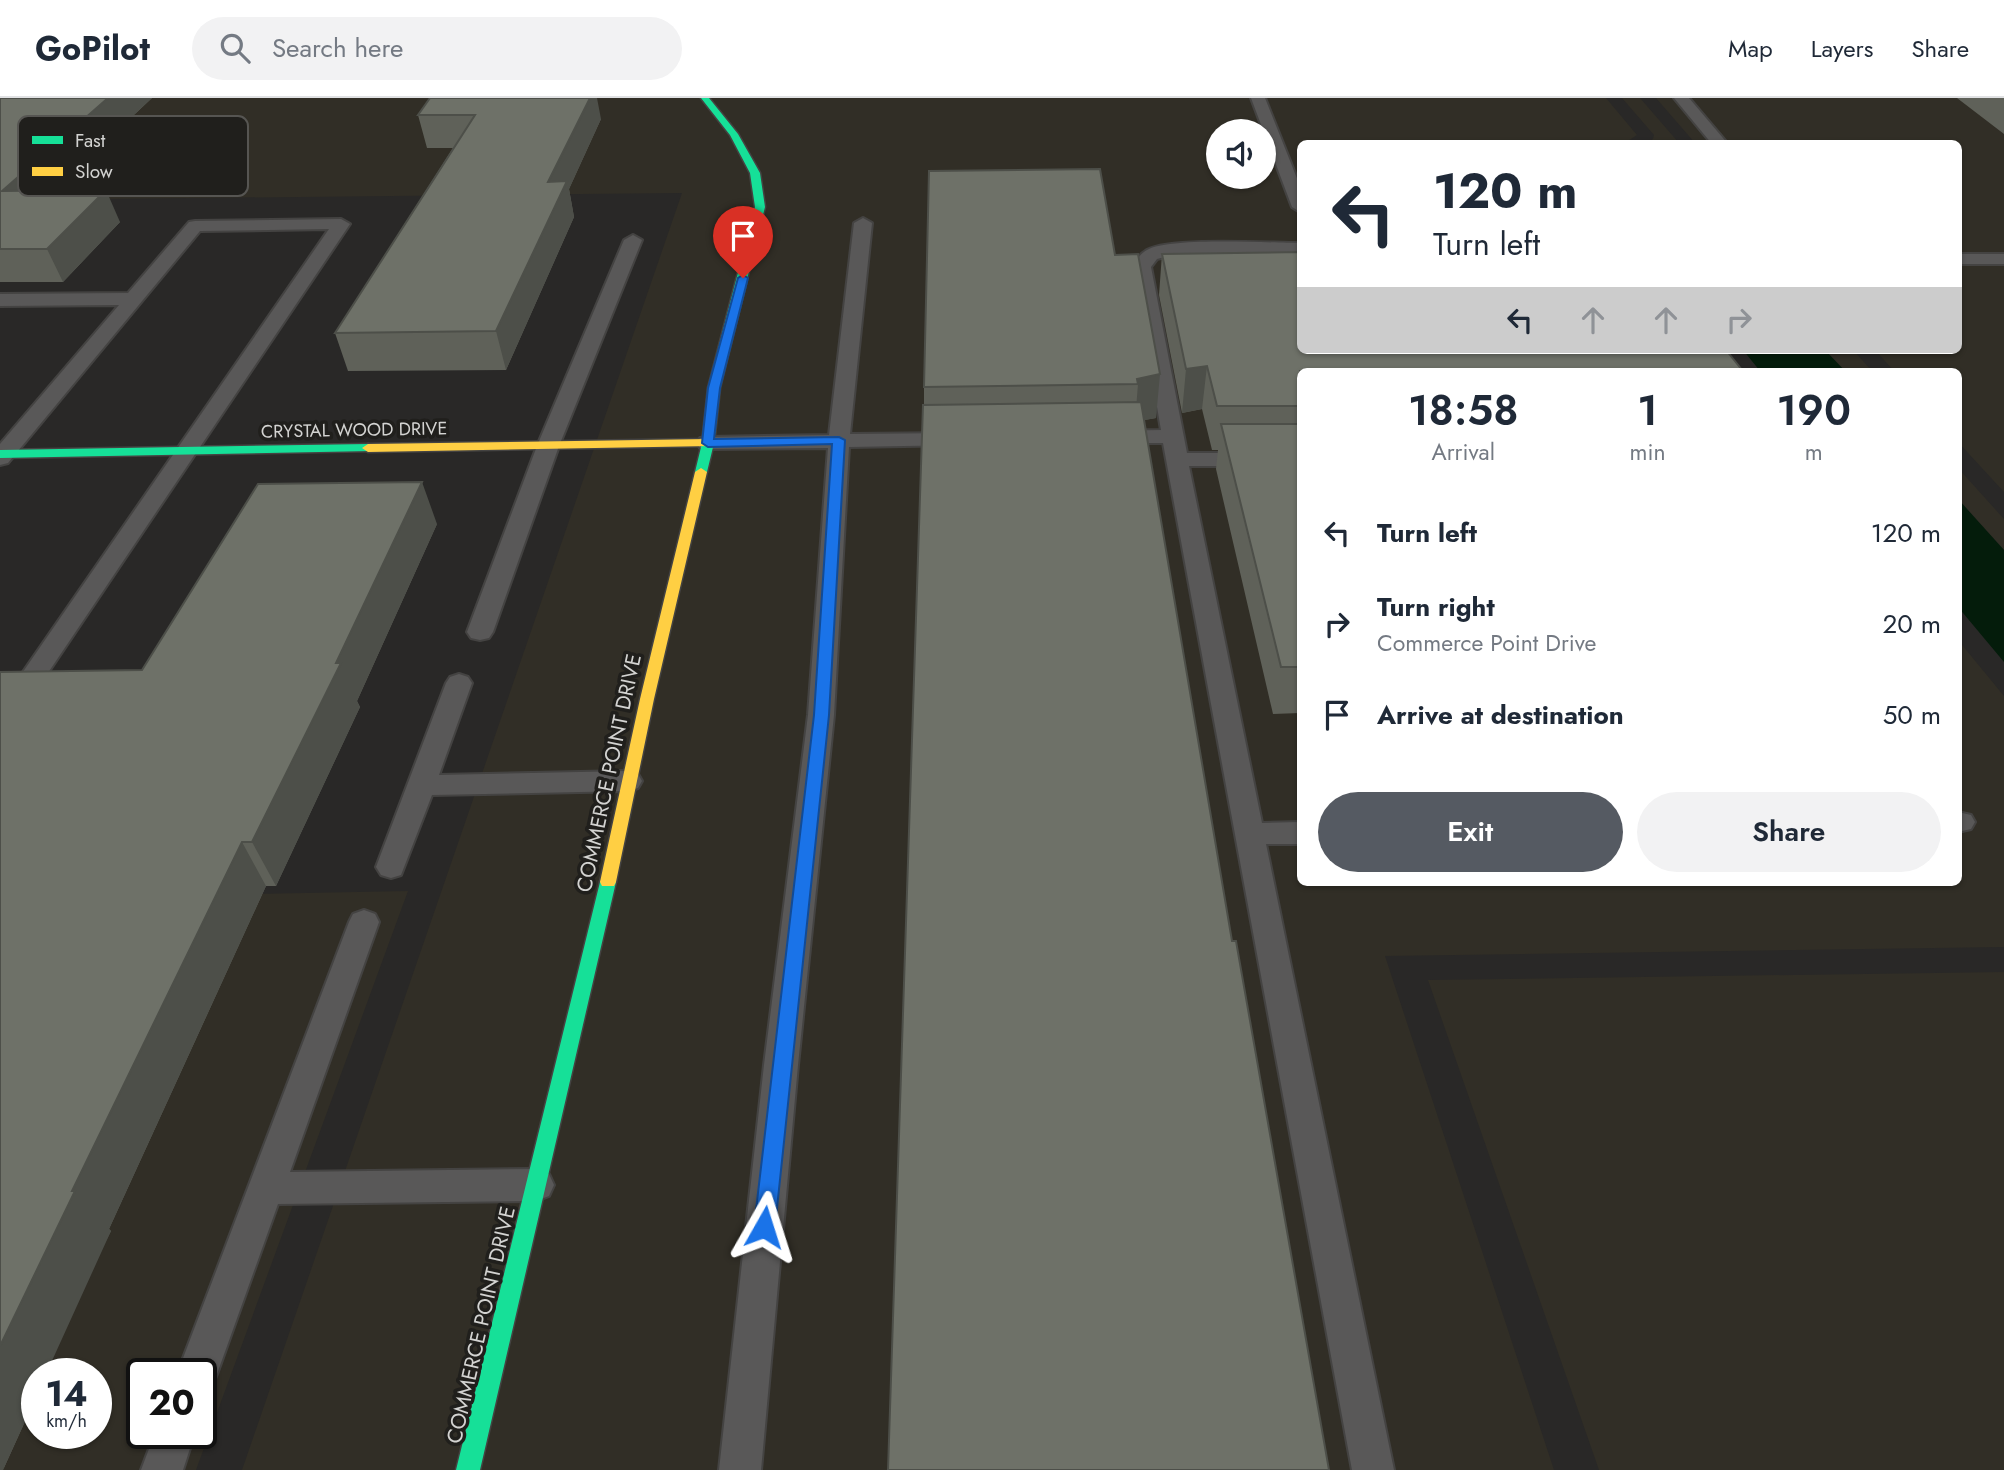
<!DOCTYPE html>
<html lang="en">
<head>
<meta charset="utf-8">
<style>
  :root { --surface:#fff; --page:#f2f2f3; --text:#1f2937; --muted:#747a83; --line:#e0e1e3; --accent:#555a62 }
  body { margin:0; font-family:Jost,sans-serif; background:var(--page); color:var(--text); height:100vh; display:flex; flex-direction:column; font-size:26px; white-space:nowrap }
  * { box-sizing:border-box; margin:0 }
  p { font-size:23px; color:var(--muted) }
  .icon { flex:none; width:38px; height:38px; fill:none; stroke:currentColor; stroke-width:2; stroke-linecap:round; stroke-linejoin:round }
  .map { position:relative; flex:1; overflow:hidden }
  .side { position:absolute; left:1297px; top:270px; width:665px; height:518px; display:flex; flex-direction:column; background:var(--surface); border-radius:10px; box-shadow:0 2px 5px #0004 }
  .side>* { flex:none }
  .top-card { position:absolute; left:1297px; top:42px; width:665px; height:214px; border-radius:10px; box-shadow:0 2px 5px #0004; background:#fff; color:var(--text); overflow:hidden }
  .tools { position:absolute; left:1206px; top:21px; display:grid; gap:14px }
  .tools a { display:grid; place-items:center; width:70px; height:70px; border-radius:50%; background:var(--surface); box-shadow:0 2px 5px #0004; font-size:35px }
  .speed { position:absolute; left:21px; top:1260px; display:flex; gap:14px; font-size:35px; font-weight:700; text-align:center }
  .speed>* { display:grid; place-content:center; width:91px; height:91px; border-radius:50%; background:var(--surface); box-shadow:0 2px 5px #0004; line-height:1 }
  .speed small { font-size:18px; font-weight:400 }
  .speed .limit { border:4px solid #111; border-radius:10px; background:#fff; color:#111 }
  .pin { position:absolute; display:grid; place-items:center; width:60px; height:60px; color:#fff; margin:-72px -30px; border-radius:50% 50% 50% 0; rotate:-45deg; box-shadow:0 0 7px #0007 }
  .pin .icon { rotate:45deg }
  .me { position:absolute; width:77px; margin:-38px; rotate:6deg; stroke-linejoin:round; filter:drop-shadow(0 0 5px #0008) }
  .turn { display:flex; align-items:center; gap:24px; height:147px; padding:0 21px; font-size:32px }
  .turn .icon { width:91px; height:91px; stroke-width:2.5 }
  .turn b { display:block; font-size:49px; line-height:60px }
  .lanes { display:flex; align-items:center; height:66px; padding:0 21px; background:#0003; justify-content:center; gap:35px; direction:ltr }
  .lanes .off { opacity:.35 }
  .eta { display:flex; justify-content:space-evenly; align-items:center; height:119px; text-align:center }
  .eta b { font-size:42px; font-weight:600; line-height:49px }
  .cta { display:flex; gap:14px; margin-top:auto; padding:14px 21px }
  .cta a { flex:1; height:80px; border-radius:42px; background:var(--accent); color:#fff; font-size:28px; font-weight:600; line-height:80px; text-align:center }
  .cta a+a { background:var(--page); color:var(--text) }
  ul { padding:0; list-style:none }
  li { display:flex; align-items:center; gap:21px; height:91px; padding:0 21px }
  li div { flex:1 }
  li b { display:block; font-size:26px }
  li em { font-style:normal }
  header { display:flex; align-items:center; gap:42px; box-sizing:border-box; height:98px; padding:0 35px; background:var(--surface); border-bottom:2px solid var(--line) }
  header strong { font-size:33px }
  nav { display:flex; gap:38px; margin-inline-start:auto; font-size:24px }
  .search { width:490px; height:63px; background:var(--page); display:flex; align-items:center; gap:18px; box-sizing:border-box; padding:0 24px; border-radius:38px; color:var(--muted); font-size:26px }
  .map>svg:first-child { display:block }
  .built { fill:#312e26; fill-rule:evenodd }
  .water { fill:#041c0b }
  .lines { fill:none; stroke-linecap:round; stroke-linejoin:round }
  .lane-casing { stroke:#444342; stroke-width:4 }
  .fast-casing { stroke:#444342; stroke-width:3 }
  .slow-casing { stroke:#444342; stroke-width:3 }
  .lane { fill:#595858; fill-rule:evenodd }
  .fast { fill:#16e098; fill-rule:evenodd }
  .slow { fill:#ffcf43; fill-rule:evenodd }
  .wall { fill:#5f6159 }
  .shaded-wall { fill:#4d4f49 }
  .building { fill:#6e7168; stroke:#4d4f49; stroke-width:2 }
  .route { fill:#1a73e8; stroke:#114b97; stroke-width:2 }
  .labels { text-anchor:middle; stroke-width:7; stroke-linejoin:round; paint-order:stroke }
  .far-street-label { font-size:18px; fill:#d3d3d1; stroke:#201f1c }
  .street-label { font-size:21px; fill:#d3d3d1; stroke:#201f1c }
  .key { fill:#201f1c; stroke:#565552; stroke-width:2 }
  .key-label { font-size:19px; fill:#d3d3d1 }
</style>
</head>
<body>
<header>
<strong>GoPilot</strong>
<div class="search"><svg class="icon" aria-label="search" viewBox="0 0 24 24"><circle cx="10" cy="10" r="6"/><path d="M15 15l6 6"/></svg>Search here</div>
<nav><a>Map</a><a>Layers</a><a>Share</a></nav>
</header>
<div class="map">
<svg width="2004" height="1372" viewBox="0 0 2004 1372">
  <rect width="100%" height="100%" fill="#292827"/>
  <!-- built -->
  <path class="built" d="M0 0H1606L1637 37 1625 45 1300 46V252H1721L1300 273V784H1958V542L2004 598V849L1385 858 1554 1372H242L682 95 0 102ZM1218 33H1264V79H1218Z
    M1622 0H1640L1679 45H1647L1653 41 1654 37Z
    M1656 0H2004V394L1958 344V273H1894L1875 252H1958V46L1695 45Z
    M1825 252H1853L1872 273H1845Z
    M1958 370 2004 421V452L1958 401Z
    M408 793 196 1372H0V801ZM37 1276H96V1335H37ZM142 1276H201V1335H142Z
    M2004 874V1372H1599L1428 882Z"/>
  <!-- water -->
  <path class="water" d="M1743 252H1825L1845 273H1760Z
    M1958 401 2004 452V564L1958 509Z"/>
  <g class="lines">
    <!-- lane casing -->
    <g class="lane-casing">
      <path id="lane" d="M1251 0H1265L1300 88V114L1292 109Z
        M1674 0H1689L1728 46H1712Z
        M863 120 872 125 850 336 960 335 968 336 971 341 968 346 960 347 849 349 834 617 798 967 761 1372H719L764 967 808 617 828 350 708 351 700 350 697 345 700 340 708 339 829 337 854 125Z
        M341 121 350 126 25 609 16 612 7 609 3 603 7 597 329 131 200 133 8 365 0 367V346L119 207 0 208V196L128 195 189 124 195 123Z
        M633 137 642 142 559 348 493 534 489 540 480 542 471 540 467 534 537 348 624 142Z
        M1300 145V155L1176 156 1157 161 1151 169 1187 355H1300V368H1189L1262 725 1300 724V746H1266L1394 1372H1352L1163 345H1109L1101 344 1098 339 1101 334 1109 333 1161 332 1133 169C1136 162 1140 156 1147 152 1170 139 1268 145 1300 145Z
        M1958 156H2004V166H1958Z
        M459 576 468 579 472 585 439 677 628 673 638 676 642 683 638 690 628 693 432 697 401 777 391 780 381 777 376 769 446 585 450 579Z
        M1958 714 1971 717 1975 724 1971 731 1958 734Z
        M364 812 375 816 379 824 290 1074 536 1071 549 1076 554 1087 549 1098 536 1103 278 1106 217 1276 211 1290 201 1294V1276H177L349 824 353 816Z
        M155 1335H195L183 1372H141Z"/>
    </g>
    <!-- fast casing -->
    <g class="fast-casing">
      <path id="fast" d="M701 0H709L738 36 760 75 765 109 720 290 714 345 707 374 701 378 695 374 702 345 708 290 755 109 750 75 730 37Z
        M368 346 372 347V353L0 360V352Z
        M608 778 614 780 616 784 480 1372H456L600 784 602 780Z"/>
    </g>
    <!-- slow casing -->
    <g class="slow-casing">
      <path id="slow" d="M708 341 712 342V348L368 354 362 350 368 346Z
        M701 370 707 374 654 601 616 784 614 788H602L600 784 640 601 695 374Z"/>
    </g>
    <!-- lane -->
    <use href="#lane" class="lane"/>
    <!-- fast -->
    <use href="#fast" class="fast"/>
    <!-- slow -->
    <use href="#slow" class="slow"/>
  </g>
  <!-- wall -->
  <path class="wall" d="M0 0H152L53 93 120 124 63 184H0Z
    M430 0 601 21 569 91 574 119 506 272 348 273 335 235 453 50H427L418 17Z
    M1957 0H2004V36Z
    M1162 156 1742 272 1300 273V615L1273 616 1216 371 1218 352H1212L1202 311 1182 315 1159 197Z
    M1115 157 1156 320 1144 322 1232 843 1329 1372 924 307V289Z
    M437 426 357 603 360 609 276 788H266L109 1131 111 1133 37 1276V1297L3 1372 142 572Z"/>
  <!-- shaded-wall -->
  <path class="shaded-wall" d="M108 0H152L18 125 2 93Z
    M590 0H597L601 21 569 91 574 119 506 272 496 233 548 84Z
    M106 92 120 124 63 184 47 151Z
    M1207 268 1202 311 1182 315 1186 271Z
    M1160 276 1156 320 1135 324 1138 286 1137 281Z
    M422 384 437 426 357 603 360 609 276 788 252 744Z
    M242 744 266 788 109 1131 111 1133 46 1276H37V1297L3 1372H0V1248L72 1093Z"/>
  <!-- building -->
  <path class="building" d="M0 0H108L2 93 106 92 47 151H0Z
    M430 0H590L548 84 567 83 496 233 335 235 475 17H418Z
    M1100 71 1115 157 1138 156 1160 276 1137 281 1138 286 924 289 929 73Z
    M1300 154V252H1726L1742 272 1300 273V308H1217L1207 268 1186 271 1162 156Z
    M1141 304 1232 843H1236L1329 1372H888L923 307Z
    M1221 326H1300V569H1281Z
    M422 384 336 565H341L252 744H242L72 1093H75L0 1248V574L142 572 258 386Z"/>
  <!-- route -->
  <path class="route" d="M743 177 748 180 720 290 714 341 839 339 845 342 829 617 775 1129 772 1136 764 1139 757 1136 754 1129 814 617 832 346 708 349 702 345 708 290 738 180Z"/>
  <g class="labels">
    <!-- far-street labels -->
    <g class="far-street-label">
      <text transform="translate(354 332) rotate(-1)" y="6">CRYSTAL WOOD DRIVE</text>
    </g>
    <!-- street labels -->
    <g class="street-label">
      <text transform="translate(609 675) rotate(-78)" y="7">COMMERCE POINT DRIVE</text>
      <text transform="translate(481 1227) rotate(-77)" y="7">COMMERCE POINT DRIVE</text>
    </g>
  </g>
  <!-- legend -->
  <rect x="18" y="18" width="230" height="80" rx="10" class="key"/>
  <rect x="32" y="38" width="31" height="8" fill="#16e098"/>
  <rect x="32" y="69" width="31" height="9" fill="#ffcf43"/>
  <g class="key-label">
    <text x="75" y="49">Fast</text>
    <text x="75" y="80">Slow</text>
  </g>
</svg>
<div class="tools">
<a><svg class="icon" aria-label="sound" viewBox="0 0 24 24"><path d="M4 9h4l5-4v14l-5-4H4zM17 9q2 3 0 6"/></svg></a>
</div>
<div class="speed"><div>14<small>km/h</small></div><div class="limit">20</div></div>
<div class="pin" style="left:743px;top:180px;background:#d93025"><svg class="icon" aria-label="arrive" viewBox="0 0 24 24"><path d="M6 21V4h12l-3 4 3 4H6"/></svg></div>
<svg class="me" style="left:764px;top:1129px" viewBox="-20 -20 40 40"><path d="M0-17L14 15 0 8-14 15z" fill="#1a73e8" stroke="#fff" stroke-width="4"/></svg>
<div class="top-card">
<div class="turn"><svg class="icon" aria-label="left" viewBox="0 0 24 24"><path d="M17 20v-9H6M10 6l-5 5 5 5"/></svg><div><b>120 m</b>Turn left</div></div>
<div class="lanes"><svg class="icon" aria-label="left" viewBox="0 0 24 24"><path d="M17 20v-9H6M10 6l-5 5 5 5"/></svg><svg class="icon off" aria-label="ahead" viewBox="0 0 24 24"><path d="M12 20V5M6 11l6-6 6 6"/></svg><svg class="icon off" aria-label="ahead" viewBox="0 0 24 24"><path d="M12 20V5M6 11l6-6 6 6"/></svg><svg class="icon off" aria-label="right" viewBox="0 0 24 24"><path d="M7 20v-9h11M14 6l5 5-5 5"/></svg></div>
</div>
<section class="side">
<div class="eta">
<div><b>18:58</b><p>Arrival</p></div>
<div><b>1</b><p>min</p></div>
<div><b>190</b><p>m</p></div>
</div>
<ul>
<li><svg class="icon" aria-label="left" viewBox="0 0 24 24"><path d="M17 20v-9H6M10 6l-5 5 5 5"/></svg><div><b>Turn left</b></div><em>120 m</em></li>
<li><svg class="icon" aria-label="right" viewBox="0 0 24 24"><path d="M7 20v-9h11M14 6l5 5-5 5"/></svg><div><b>Turn right</b><p>Commerce Point Drive</p></div><em>20 m</em></li>
<li><svg class="icon" aria-label="arrive" viewBox="0 0 24 24"><path d="M6 21V4h12l-3 4 3 4H6"/></svg><div><b>Arrive at destination</b></div><em>50 m</em></li>
</ul>
<div class="cta"><a>Exit</a><a>Share</a></div>
</section>
</div>
</body>
</html>
